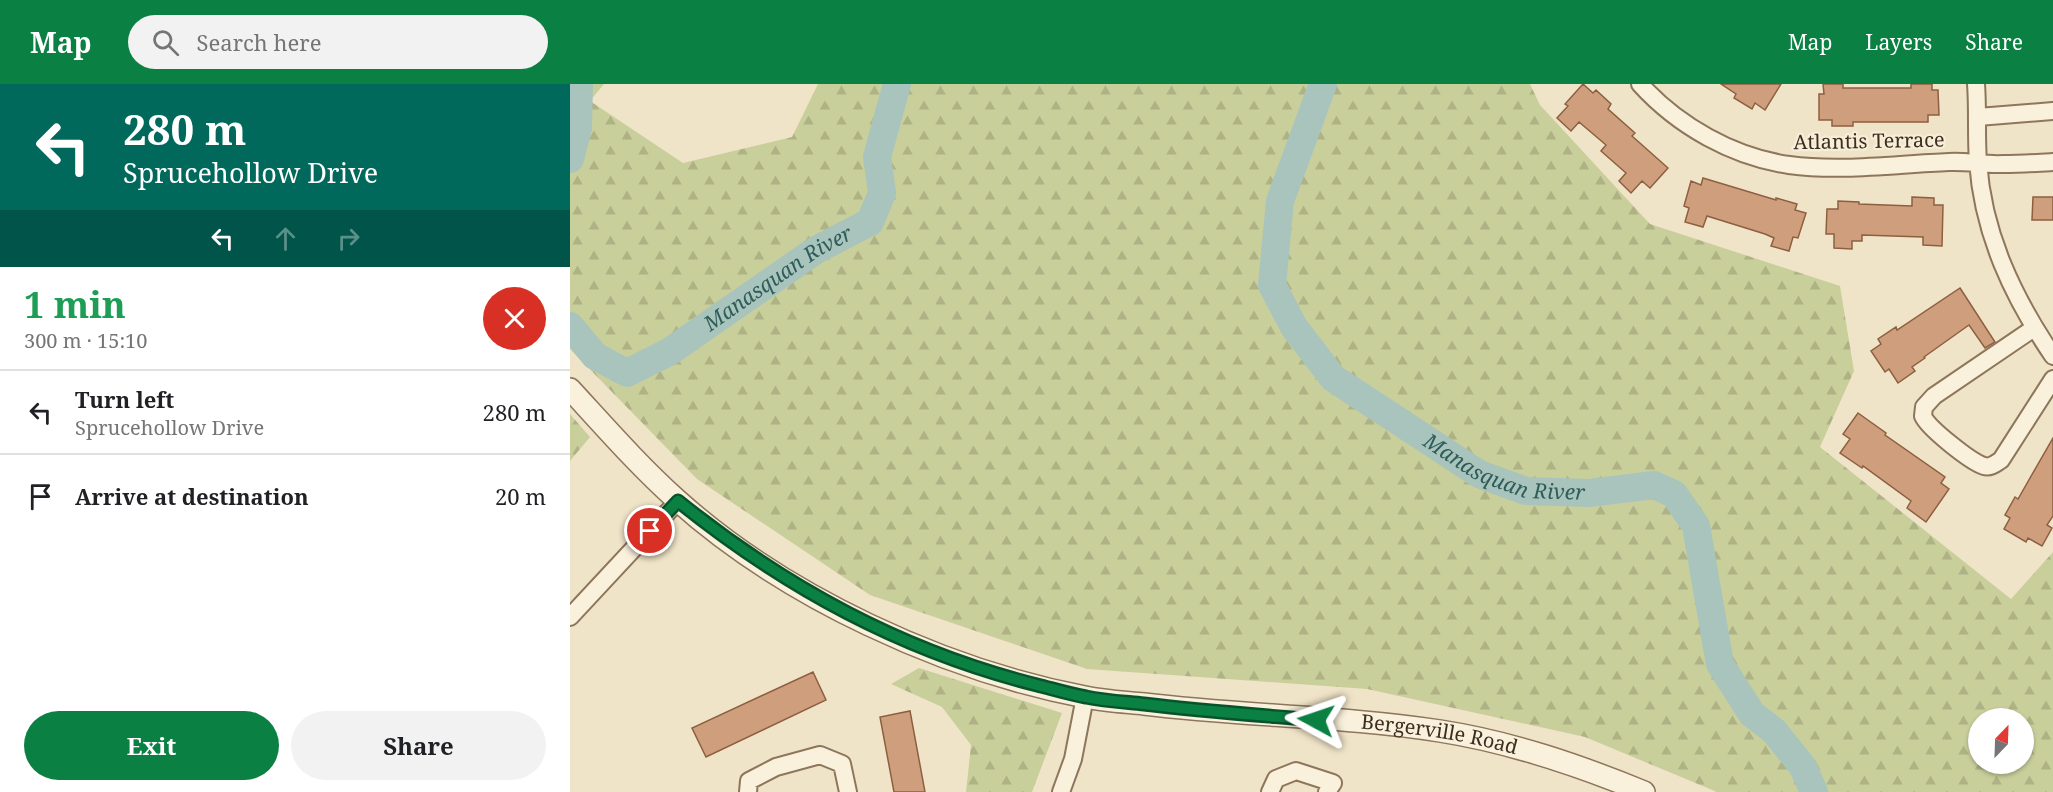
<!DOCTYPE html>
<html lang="en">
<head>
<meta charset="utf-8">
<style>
  :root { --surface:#fff; --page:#f2f2f2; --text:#202124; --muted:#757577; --line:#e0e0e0; --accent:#0b8043 }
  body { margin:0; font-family:"Noto Serif",serif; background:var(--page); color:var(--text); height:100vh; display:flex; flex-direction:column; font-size:22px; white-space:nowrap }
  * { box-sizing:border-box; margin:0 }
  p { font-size:20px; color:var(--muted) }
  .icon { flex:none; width:33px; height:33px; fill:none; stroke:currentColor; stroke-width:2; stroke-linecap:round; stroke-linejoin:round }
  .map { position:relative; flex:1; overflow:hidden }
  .sheet { display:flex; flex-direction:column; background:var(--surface); width:570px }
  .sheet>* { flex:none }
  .top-card { background:#00695c; color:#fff; overflow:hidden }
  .needle { width:39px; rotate:23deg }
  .tools { position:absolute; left:1398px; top:624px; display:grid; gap:12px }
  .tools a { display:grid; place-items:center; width:66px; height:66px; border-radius:50%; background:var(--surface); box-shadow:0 2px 4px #0004; font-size:30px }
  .pin { position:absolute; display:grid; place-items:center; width:51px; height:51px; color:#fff; margin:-26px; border:3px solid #fff; border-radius:50%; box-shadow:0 2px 6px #0007 }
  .me { position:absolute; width:66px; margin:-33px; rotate:275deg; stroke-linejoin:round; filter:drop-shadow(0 0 4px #0008) }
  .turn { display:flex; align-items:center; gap:21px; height:126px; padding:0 24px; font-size:27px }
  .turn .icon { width:78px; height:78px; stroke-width:2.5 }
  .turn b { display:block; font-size:42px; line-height:51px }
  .lanes { display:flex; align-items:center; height:57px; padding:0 24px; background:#0003; justify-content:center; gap:30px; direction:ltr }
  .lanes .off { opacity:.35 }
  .round { display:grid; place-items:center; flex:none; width:63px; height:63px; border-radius:32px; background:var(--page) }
  .headline { display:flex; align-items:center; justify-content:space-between; height:102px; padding:0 24px }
  h1 { font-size:36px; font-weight:700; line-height:45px; color:#1e9e55 }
  .action { display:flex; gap:12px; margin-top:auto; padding:12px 24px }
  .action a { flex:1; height:69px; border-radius:36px; background:var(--accent); color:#fff; font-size:24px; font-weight:700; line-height:69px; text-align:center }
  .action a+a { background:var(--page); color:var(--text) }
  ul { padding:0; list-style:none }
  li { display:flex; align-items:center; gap:18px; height:84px; padding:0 24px; border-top:2px solid var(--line) }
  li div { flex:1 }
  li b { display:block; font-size:22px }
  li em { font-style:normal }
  header { display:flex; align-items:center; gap:36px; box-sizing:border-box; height:84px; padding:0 30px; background:var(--accent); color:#fff }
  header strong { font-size:28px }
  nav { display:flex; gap:33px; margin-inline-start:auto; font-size:21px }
  .search { width:420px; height:54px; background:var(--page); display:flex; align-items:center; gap:15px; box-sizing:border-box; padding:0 21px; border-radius:33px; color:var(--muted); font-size:22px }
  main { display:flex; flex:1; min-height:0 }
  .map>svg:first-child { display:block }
  .forest { fill:url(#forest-firs); fill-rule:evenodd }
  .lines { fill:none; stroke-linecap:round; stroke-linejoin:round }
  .river { stroke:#a9c4bc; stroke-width:28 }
  .building { fill:#cf9f7d; stroke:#8d5f41; stroke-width:1.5 }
  .minor-casing { stroke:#8d765c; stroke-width:20 }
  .tertiary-casing { stroke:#8d765c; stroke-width:24 }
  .minor { stroke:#faf1dc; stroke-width:16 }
  .tertiary { stroke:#faf1dc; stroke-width:21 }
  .route-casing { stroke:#07532c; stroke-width:15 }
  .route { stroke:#0b8043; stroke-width:10 }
  .labels { text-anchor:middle; stroke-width:4.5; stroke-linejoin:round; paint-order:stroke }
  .street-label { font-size:20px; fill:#3d2e20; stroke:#f7eed8 }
  .water-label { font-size:21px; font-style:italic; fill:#2f5d5a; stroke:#f7eed8 }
</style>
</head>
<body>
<header>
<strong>Map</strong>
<div class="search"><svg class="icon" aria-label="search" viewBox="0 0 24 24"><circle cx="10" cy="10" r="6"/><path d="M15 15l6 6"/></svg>Search here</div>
<nav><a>Map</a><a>Layers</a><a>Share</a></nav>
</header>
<main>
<section class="sheet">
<div class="top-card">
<div class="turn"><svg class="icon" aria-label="left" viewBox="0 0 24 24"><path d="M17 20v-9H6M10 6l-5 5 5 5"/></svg><div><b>280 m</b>Sprucehollow Drive</div></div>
<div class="lanes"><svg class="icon" aria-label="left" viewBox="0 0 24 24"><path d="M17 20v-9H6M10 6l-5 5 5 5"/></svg><svg class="icon off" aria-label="ahead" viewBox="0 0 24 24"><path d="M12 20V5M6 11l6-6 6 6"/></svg><svg class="icon off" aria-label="right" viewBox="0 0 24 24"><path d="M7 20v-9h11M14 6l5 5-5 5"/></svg></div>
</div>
<div class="headline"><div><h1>1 min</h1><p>300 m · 15:10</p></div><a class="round" style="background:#d93025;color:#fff"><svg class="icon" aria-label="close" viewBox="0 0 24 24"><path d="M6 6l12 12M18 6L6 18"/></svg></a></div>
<ul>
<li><svg class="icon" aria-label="left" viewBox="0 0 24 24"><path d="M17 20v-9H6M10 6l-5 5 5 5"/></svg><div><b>Turn left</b><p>Sprucehollow Drive</p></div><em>280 m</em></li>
<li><svg class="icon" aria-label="arrive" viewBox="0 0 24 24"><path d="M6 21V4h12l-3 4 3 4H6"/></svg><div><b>Arrive at destination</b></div><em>20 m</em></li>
</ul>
<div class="action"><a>Exit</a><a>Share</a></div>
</section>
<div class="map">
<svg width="1483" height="708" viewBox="0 0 1483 708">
  <defs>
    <pattern id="forest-firs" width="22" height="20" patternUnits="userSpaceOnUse" patternTransform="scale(1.5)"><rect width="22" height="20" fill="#c9cf9b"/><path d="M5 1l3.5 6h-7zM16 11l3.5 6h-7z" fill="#aeb285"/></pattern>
  </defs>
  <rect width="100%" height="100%" fill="#f0e4c8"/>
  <!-- forest -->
  <path class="forest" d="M0 0H34L20 17 113 79 222 53 248 0H960L970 21 1080 140 1270 202 1284 287 1250 363 1441 515 1483 468V708H1147L1015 653 797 605 517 585 300 511 127 395 0 265ZM1408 634H1454V680H1408Z
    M0 330 20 353 0 377Z
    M349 584 492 629 462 708H396L401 661 372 623 321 600Z"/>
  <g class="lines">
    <!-- river -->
    <g class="river">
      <path id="s1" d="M753 0 710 117 702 201 724 243 763 294 909 390 956 407 1019 409 1084 401 1104 410 1126 442 1150 580 1182 630 1204 647 1233 683 1244 708"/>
      <path d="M0 75 8 44 9 0"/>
      <path id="s2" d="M0 242 25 272 57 289 99 268 246 166 300 138 312 109 307 73 327 0"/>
    </g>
  </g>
  <!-- building -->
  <path class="building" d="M1013 0 1023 9 1026 6 1041 20 1038 25 1065 49 1062 52 1098 84 1080 104 1072 97 1061 109 1049 97 1056 89 1031 67 1036 61 1009 38 1001 47 987 34 998 22 995 20Z
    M1151 0H1211L1195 26 1185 19 1182 25 1164 14 1166 10Z
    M1253 0H1273V4H1341V0H1362V6H1368L1369 31H1358V38H1283V42H1262V36H1249V10H1254Z
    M1133 94 1206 116V114L1227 120 1225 126 1236 129 1228 154 1223 153 1219 167 1201 162 1204 154 1195 150 1137 132 1133 143 1115 138 1119 124 1114 122 1121 97 1131 101Z
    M1342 113 1364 114V121H1373L1372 162 1353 161V153L1292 151V157H1282V165L1264 164V150H1256L1257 125H1268V117L1289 118V120L1342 122Z
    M1463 113H1483V136H1462Z
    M1390 204 1425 258 1415 264 1399 241 1354 273 1355 274 1342 283 1345 287 1328 299 1319 285 1315 288 1301 267 1311 260 1308 255 1326 243 1327 246Z
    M1288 329 1316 349 1315 351 1375 393 1371 399 1379 405 1356 438 1337 424 1341 417 1293 382 1292 384 1270 369 1280 355 1273 350Z
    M1483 354V432L1477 441 1482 444 1472 462 1458 454 1456 458 1434 445 1440 434 1435 431 1445 413 1448 415Z
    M243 588 256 616 136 673 122 644Z
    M340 627 355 708H324L310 633Z"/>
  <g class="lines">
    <!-- minor casing -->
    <g class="minor-casing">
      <path id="minor" d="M1070 0C1108 42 1163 73 1219 81 1271 88 1326 80 1379 78 1397 77 1415 81 1433 80 1450 80 1466 79 1483 78
        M1406 0C1408 26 1406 52 1408 78 1413 150 1443 213 1483 272
        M1408 33 1483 27
        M1464 244 1364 312 1354 323 1353 332C1358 344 1401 378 1414 382 1421 384 1426 379 1431 376L1483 295
        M0 533 108 417
        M178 708 179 697 206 683 250 671 272 680 278 708
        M491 708 503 675 515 613
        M700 708 706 695 726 687 763 699 757 708"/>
    </g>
    <!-- tertiary casing -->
    <g class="tertiary-casing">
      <g id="tertiary">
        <path id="s3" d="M0 305C35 343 69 382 107 416 215 513 374 586 515 613 534 617 554 618 574 620 672 632 772 632 870 647 941 658 1008 681 1074 708"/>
      </g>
    </g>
    <!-- minor -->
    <use href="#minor" class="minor"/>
    <!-- tertiary -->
    <use href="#tertiary" class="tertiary"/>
  </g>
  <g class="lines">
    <!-- route casing -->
    <g class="route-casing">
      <path id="route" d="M80 447 108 417C216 504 332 567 467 601 483 605 499 610 516 613 535 617 555 618 574 620 631 627 688 631 746 636"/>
    </g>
    <!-- route -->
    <use href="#route" class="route"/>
  </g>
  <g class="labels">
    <!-- street labels -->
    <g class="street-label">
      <text transform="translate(1299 57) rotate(-1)" y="7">Atlantis Terrace</text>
      <text dy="7" stroke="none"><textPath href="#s3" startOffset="969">Bergerville Road</textPath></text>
    </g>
    <!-- water labels -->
    <g class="water-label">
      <text dy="7" stroke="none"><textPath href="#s2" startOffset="254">Manasquan River</textPath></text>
      <text dy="7" stroke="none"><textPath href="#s1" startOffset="518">Manasquan River</textPath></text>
    </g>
  </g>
</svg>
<div class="tools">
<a><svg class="needle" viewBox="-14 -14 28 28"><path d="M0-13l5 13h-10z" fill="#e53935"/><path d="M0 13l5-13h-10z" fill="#757577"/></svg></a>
</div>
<div class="pin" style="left:80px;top:447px;background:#d93025"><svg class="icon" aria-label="arrive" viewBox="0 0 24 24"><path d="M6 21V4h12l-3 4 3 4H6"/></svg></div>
<svg class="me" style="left:746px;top:636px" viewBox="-20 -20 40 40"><path d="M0-17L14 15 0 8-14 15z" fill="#0b8043" stroke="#fff" stroke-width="4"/></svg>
</div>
</main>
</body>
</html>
